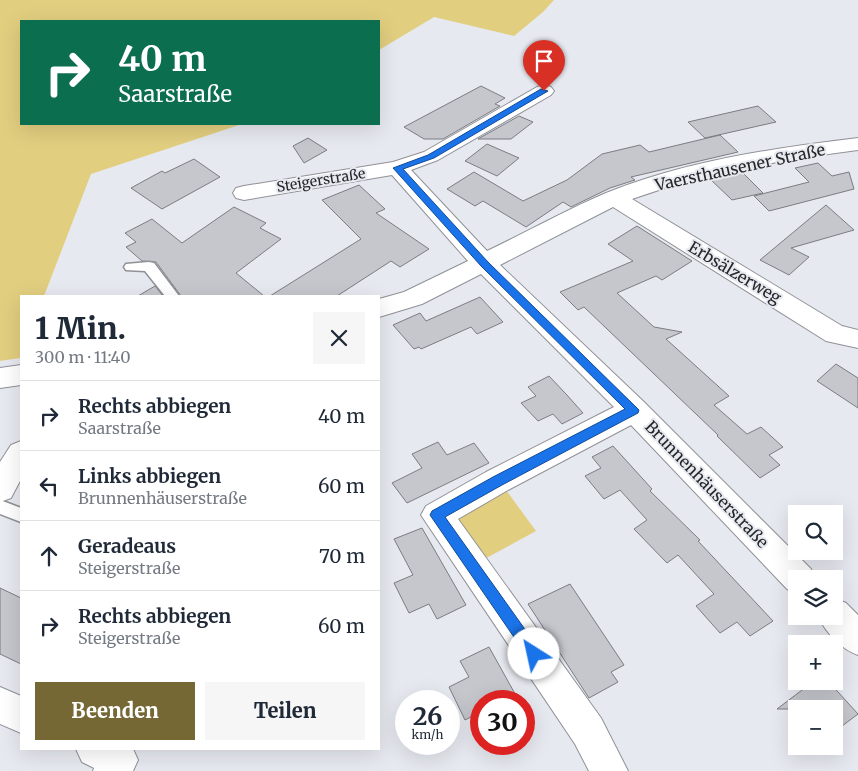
<!DOCTYPE html>
<html lang="de">
<head>
<meta charset="utf-8">
<style>
  :root { --surface:#fff; --page:#f6f6f7; --text:#1f2937; --muted:#747a83; --line:#e0e1e3; --accent:#756835 }
  body { margin:0; font-family:Merriweather,serif; background:var(--page); color:var(--text); height:100vh; display:flex; flex-direction:column; font-size:19px; white-space:nowrap }
  * { box-sizing:border-box; margin:0 }
  p { font-size:16px; color:var(--muted) }
  .icon { flex:none; width:28px; height:28px; fill:none; stroke:currentColor; stroke-width:2; stroke-linecap:round; stroke-linejoin:round }
  .map { position:relative; flex:1; overflow:hidden }
  .drawer { position:absolute; left:20px; top:295px; width:360px; height:455px; display:flex; flex-direction:column; background:var(--surface); border-radius:0px; box-shadow:0 5px 20px #0002 }
  .drawer>* { flex:none }
  .guide { position:absolute; left:20px; top:20px; width:360px; height:105px; border-radius:0px; box-shadow:0 5px 20px #0002; background:#0b6e4f; color:#fff; overflow:hidden }
  .fabs { position:absolute; left:788px; top:505px; display:grid; gap:10px }
  .fabs a { display:grid; place-items:center; width:55px; height:55px; border-radius:0px; background:var(--surface); box-shadow:0 5px 20px #0002; font-size:25px }
  .speed { position:absolute; left:395px; top:690px; display:flex; gap:10px; font-size:25px; font-weight:700; text-align:center }
  .speed>* { display:grid; place-content:center; width:65px; height:65px; border-radius:50%; background:var(--surface); box-shadow:0 5px 20px #0002; line-height:1 }
  .speed small { font-size:12px; font-weight:400 }
  .speed .limit { border:8px solid #d22; background:#fff; color:#111 }
  .pin { position:absolute; display:grid; place-items:center; width:42px; height:42px; color:#fff; margin:-51px -21px; border-radius:50% 50% 50% 0; rotate:-45deg; box-shadow:0 0 5px #0007 }
  .pin .icon { rotate:45deg }
  .me { position:absolute; width:55px; margin:-28px; rotate:325deg; stroke-linejoin:round; filter:drop-shadow(0 0 4px #0008) }
  .turn { display:flex; align-items:center; gap:18px; height:105px; padding:0 15px; font-size:22px }
  .turn .icon { width:65px; height:65px; stroke-width:2.5 }
  .turn b { display:block; font-size:35px; line-height:42px }
  .round { display:grid; place-items:center; flex:none; width:52px; height:52px; border-radius:0px; background:var(--page) }
  .overview { display:flex; align-items:center; justify-content:space-between; height:85px; padding:0 15px }
  h1 { font-size:30px; font-weight:800; line-height:38px }
  .action { display:flex; gap:10px; margin-top:auto; padding:10px 15px }
  .action a { flex:1; height:58px; border-radius:0px; background:var(--accent); color:#fff; font-size:20px; font-weight:800; line-height:58px; text-align:center }
  .action a+a { background:var(--page); color:var(--text) }
  ul { padding:0; list-style:none }
  li { display:flex; align-items:center; gap:15px; height:70px; padding:0 15px; border-top:1px solid var(--line) }
  li div { flex:1 }
  li b { display:block; font-size:19px }
  li em { font-style:normal }
  .map>svg:first-child { display:block }
  .green { fill:#e2ce7f }
  .building { fill:#c5c7cd; stroke:#7b7d83 }
  .lines { fill:none; stroke-linecap:round; stroke-linejoin:round }
  .lane-casing { stroke:#8f9197; stroke-width:3 }
  .street-casing { stroke:#8f9197; stroke-width:2 }
  .lane { fill:#fff; fill-rule:evenodd }
  .street { fill:#fff; fill-rule:evenodd }
  .route { fill:#1a73e8; stroke:#114b97 }
  .labels { text-anchor:middle; stroke-width:4; stroke-linejoin:round; paint-order:stroke }
  .far-street-label { font-size:14px; fill:#252628; stroke:#e7e9f0 }
  .street-label { font-size:16px; fill:#252628; stroke:#e7e9f0 }
</style>
</head>
<body>
<div class="map">
<svg width="858" height="771" viewBox="0 0 858 771">
  <rect width="100%" height="100%" fill="#e7e9f0"/>
  <!-- green -->
  <path class="green" d="M0 0H554L543 12 514 36 434 17 379 50V21H21V124H242L91 174 44 296H21L20 358 0 361Z
    M506 490 536 531 479 562 456 526 464 511Z"/>
  <!-- building -->
  <path class="building" d="M481 86 505 98 495 104 500 106 443 139H424L404 127Z
    M758 106 776 122 705 138 688 122Z
    M519 116 533 122 511 139H478Z
    M720 135 738 152 631 177 635 180 610 188 571 207 563 202 526 227 483 201 475 206 447 189 474 172 523 201 567 180 602 154 640 145 649 152Z
    M308 138 327 150 304 163 293 146Z
    M487 144 519 158 497 176 465 161Z
    M194 159 220 177 162 209 131 188 162 171 165 173Z
    M818 163 832 176 849 172 854 189 769 211 754 196 809 182 795 168Z
    M741 171 763 193 732 200 709 178Z
    M359 185 385 209 376 213 429 249 400 267 391 261 337 296H270L361 239 322 200Z
    M826 205 854 230 791 248 809 257 789 275 760 260Z
    M234 207 266 223 260 228 281 239 236 273 264 296H181L156 262 142 261 126 247 136 242 125 233 152 219 182 243Z
    M637 226 692 261 662 280 656 276 617 293 654 327 682 332 666 339 729 396 714 405 747 434 761 427 783 447 769 455 780 465 760 478 717 436 718 435 584 307 578 310 560 292 633 261 608 244Z
    M155 286 163 296H138Z
    M480 297 503 322 477 334 471 327 421 349 419 347 414 349 393 325 420 313 426 321Z
    M836 364 858 378V408L817 381Z
    M549 376 566 394 583 413 562 424 553 414 538 421 521 403 536 396 528 387Z
    M438 442 447 455 474 443 489 463 407 503 392 483 422 468 412 454Z
    M613 446 652 489 650 491 700 540 698 541 773 621 750 636 737 622 720 633 696 606 714 594 678 555 667 563 634 529 647 520 620 490 604 499 585 476 601 468 592 457Z
    M422 528 466 605 437 619 429 604 409 613 394 583 413 575 394 539Z
    M570 584 624 665 611 672 618 682 589 698 528 604Z
    M0 588 21 598V664L0 654Z
    M489 647 519 701H481V712L465 720 449 687 469 677 460 661Z
    M814 681H828L858 714 834 732V709H777Z"/>
  <g class="lines">
    <!-- lane casing -->
    <g class="lane-casing">
      <path id="lane" d="M149 262 154 263 179 296H165L145 271 126 270 124 267 126 264Z
        M0 500 21 508V522L0 514Z"/>
    </g>
    <!-- street casing -->
    <g class="street-casing">
      <path id="street" d="M544 85 551 87 554 91 551 95 438 160 411 170 487 251C527 232 566 210 606 193 685 161 774 148 858 138V150C781 160 705 173 632 199L842 326 858 330V348L826 341 613 207 500 265 644 402 811 569 815 579H796V593L787 589 631 425 508 490 458 519 601 718 628 771H589L575 744 421 515 426 506 486 472 614 407 481 274 422 304 379 317V299L404 292 468 261 392 175 244 200 236 198 233 193 236 188 244 186 393 162 424 152 537 87Z
        M21 365V385L0 388V368Z
        M21 441V479L11 498 0 502V462L11 445Z
        M834 598 846 603 858 615V655C841 649 826 633 818 616H834Z
        M0 687 21 696V733L0 724Z
        M76 749H133L138 760 133 771H93L94 768 82 762Z"/>
    </g>
    <!-- lane -->
    <use href="#lane" class="lane"/>
    <!-- street -->
    <use href="#street" class="street"/>
  </g>
  <!-- route -->
  <path class="route" d="M541 89 548 91 434 158 403 169 488 262 639 410 638 413 502 485 445 517 539 649 541 654 539 659 534 661 529 659 430 515 432 511 493 477 625 409 481 266 393 168 428 155Z"/>
  <g class="labels">
    <!-- far-street labels -->
    <g class="far-street-label">
      <text transform="translate(321 180) rotate(-9)" y="5">Steigerstraße</text>
    </g>
    <!-- street labels -->
    <g class="street-label">
      <text transform="translate(740 167) rotate(-12)" y="6">Vaersthausener Straße</text>
      <text transform="translate(735 272) rotate(31)" y="6">Erbsälzerweg</text>
      <text transform="translate(707 484) rotate(46)" y="6">Brunnenhäuserstraße</text>
    </g>
  </g>
</svg>
<div class="fabs">
<a><svg class="icon" aria-label="search" viewBox="0 0 24 24"><circle cx="10" cy="10" r="6"/><path d="M15 15l6 6"/></svg></a>
<a><svg class="icon" aria-label="layers" viewBox="0 0 24 24"><path d="M12 4l9 5-9 5-9-5zM3 14l9 5 9-5"/></svg></a>
<a>+</a>
<a>−</a>
</div>
<div class="speed"><div>26<small>km/h</small></div><div class="limit">30</div></div>
<div class="pin" style="left:544px;top:91px;background:#d93025"><svg class="icon" aria-label="arrive" viewBox="0 0 24 24"><path d="M6 21V4h12l-3 4 3 4H6"/></svg></div>
<svg class="me" style="left:534px;top:654px" viewBox="-20 -20 40 40"><circle r="19" fill="#fff"/><path d="M0-13L10 11 0 6-10 11z" fill="#1a73e8"/></svg>
<div class="guide">
<div class="turn"><svg class="icon" aria-label="right" viewBox="0 0 24 24"><path d="M7 20v-9h11M14 6l5 5-5 5"/></svg><div><b>40 m</b>Saarstraße</div></div>
</div>
<section class="drawer">
<div class="overview"><div><h1>1 Min.</h1><p>300 m · 11:40</p></div><a class="round"><svg class="icon" aria-label="close" viewBox="0 0 24 24"><path d="M6 6l12 12M18 6L6 18"/></svg></a></div>
<ul>
<li><svg class="icon" aria-label="right" viewBox="0 0 24 24"><path d="M7 20v-9h11M14 6l5 5-5 5"/></svg><div><b>Rechts abbiegen</b><p>Saarstraße</p></div><em>40 m</em></li>
<li><svg class="icon" aria-label="left" viewBox="0 0 24 24"><path d="M17 20v-9H6M10 6l-5 5 5 5"/></svg><div><b>Links abbiegen</b><p>Brunnenhäuserstraße</p></div><em>60 m</em></li>
<li><svg class="icon" aria-label="ahead" viewBox="0 0 24 24"><path d="M12 20V5M6 11l6-6 6 6"/></svg><div><b>Geradeaus</b><p>Steigerstraße</p></div><em>70 m</em></li>
<li><svg class="icon" aria-label="right" viewBox="0 0 24 24"><path d="M7 20v-9h11M14 6l5 5-5 5"/></svg><div><b>Rechts abbiegen</b><p>Steigerstraße</p></div><em>60 m</em></li>
</ul>
<div class="action"><a>Beenden</a><a>Teilen</a></div>
</section>
</div>
</body>
</html>
